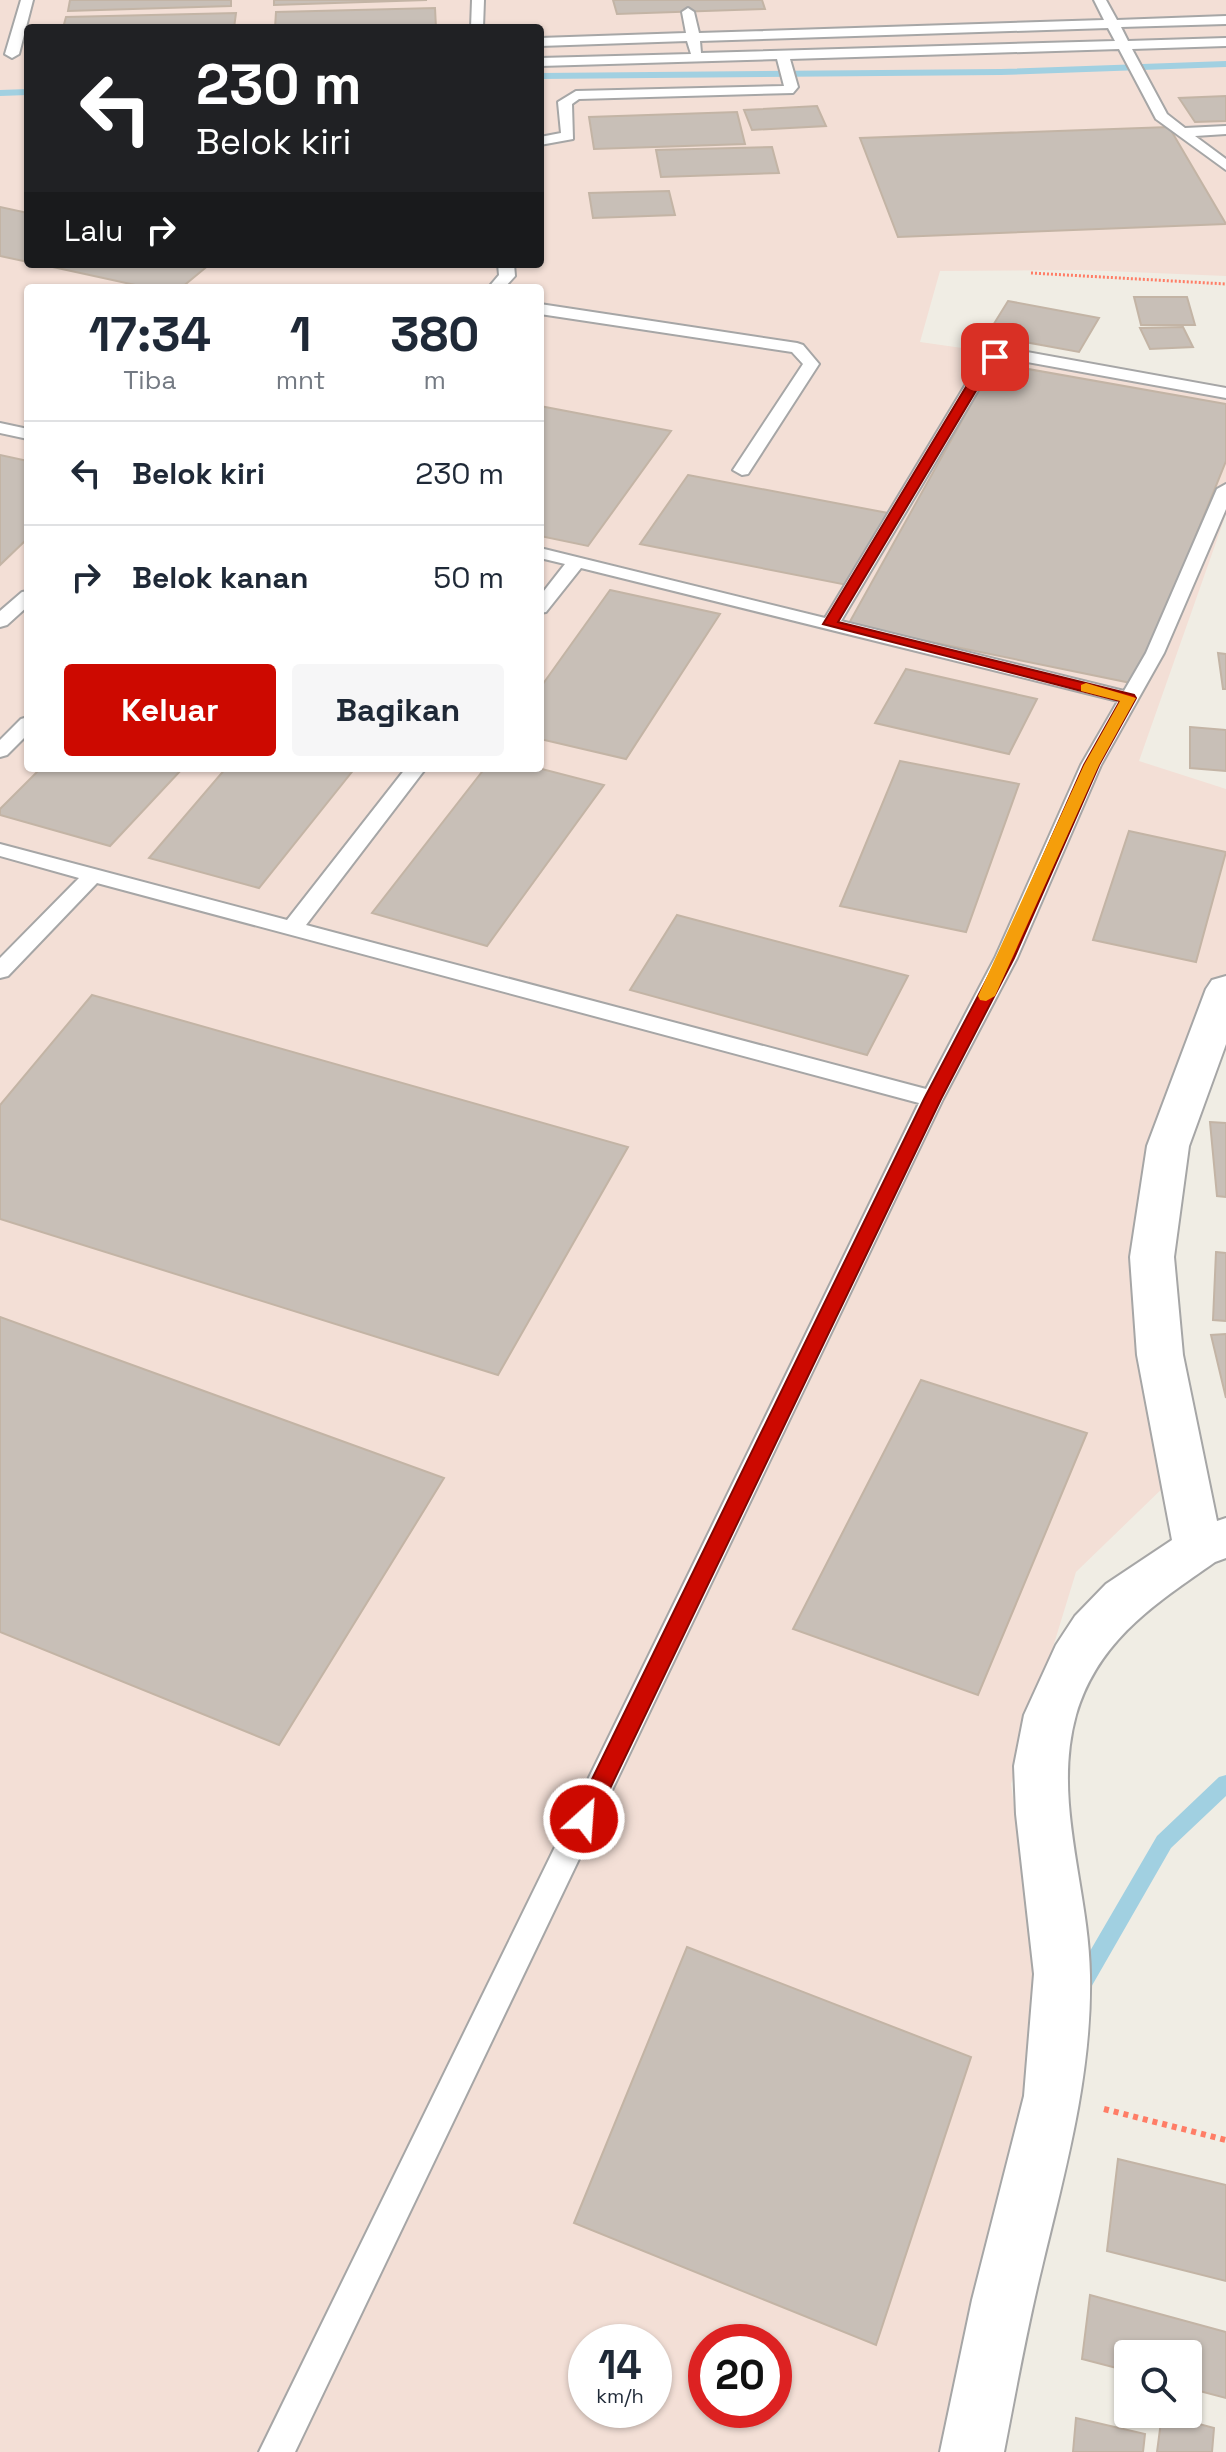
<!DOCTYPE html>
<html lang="id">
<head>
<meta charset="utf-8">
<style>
  :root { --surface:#fff; --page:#f6f6f7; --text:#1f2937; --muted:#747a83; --line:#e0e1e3; --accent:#cd0900 }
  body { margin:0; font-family:"Space Grotesk",sans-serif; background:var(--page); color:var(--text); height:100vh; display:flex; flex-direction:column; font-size:30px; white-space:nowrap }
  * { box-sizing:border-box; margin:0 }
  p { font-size:26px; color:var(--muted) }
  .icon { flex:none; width:44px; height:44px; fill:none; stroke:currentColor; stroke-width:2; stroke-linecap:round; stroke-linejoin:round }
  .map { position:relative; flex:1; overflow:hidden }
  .drawer { position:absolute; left:24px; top:284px; width:520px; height:488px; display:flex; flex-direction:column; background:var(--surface); border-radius:8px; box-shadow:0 2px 6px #0004 }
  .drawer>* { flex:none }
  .hud { position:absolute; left:24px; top:24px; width:520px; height:244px; border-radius:8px; box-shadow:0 2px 6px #0004; background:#202124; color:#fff; overflow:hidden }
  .fabs { position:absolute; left:1114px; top:2340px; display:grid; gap:16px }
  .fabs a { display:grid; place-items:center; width:88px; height:88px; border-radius:8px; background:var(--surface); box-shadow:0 2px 6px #0004; font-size:40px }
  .speed { position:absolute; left:568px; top:2324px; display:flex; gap:16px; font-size:40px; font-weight:700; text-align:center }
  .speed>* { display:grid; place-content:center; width:104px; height:104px; border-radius:50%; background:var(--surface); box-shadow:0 2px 6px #0004; line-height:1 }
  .speed small { font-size:20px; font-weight:400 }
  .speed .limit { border:12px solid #d22; background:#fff; color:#111 }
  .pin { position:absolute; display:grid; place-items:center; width:68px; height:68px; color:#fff; margin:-34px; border-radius:16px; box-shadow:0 4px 12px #0006 }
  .me { position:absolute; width:88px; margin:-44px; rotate:26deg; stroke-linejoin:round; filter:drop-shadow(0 0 6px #0008) }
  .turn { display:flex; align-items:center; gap:28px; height:168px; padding:0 40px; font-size:36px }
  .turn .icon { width:104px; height:104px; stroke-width:2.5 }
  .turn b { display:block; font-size:56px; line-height:68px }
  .then { display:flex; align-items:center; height:76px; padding:0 40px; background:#0003; gap:16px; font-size:30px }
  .eta { display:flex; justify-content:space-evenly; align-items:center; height:136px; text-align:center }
  .eta b { font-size:48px; font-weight:600; line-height:56px }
  .cta { display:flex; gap:16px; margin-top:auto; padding:16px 40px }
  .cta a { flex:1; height:92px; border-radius:8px; background:var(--accent); color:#fff; font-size:32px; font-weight:600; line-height:92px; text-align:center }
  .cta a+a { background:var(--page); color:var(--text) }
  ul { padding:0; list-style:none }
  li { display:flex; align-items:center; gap:24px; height:104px; padding:0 40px; border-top:2px solid var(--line) }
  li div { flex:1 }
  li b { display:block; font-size:30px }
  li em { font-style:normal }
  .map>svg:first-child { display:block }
  .military { fill:#f3dfd6; fill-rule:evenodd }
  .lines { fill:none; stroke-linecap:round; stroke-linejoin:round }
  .stream { fill:#a1d0e1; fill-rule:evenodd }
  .building { fill:#c8bfb7; stroke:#c3b4a5; stroke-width:2 }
  .lane-casing { stroke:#a6a6a6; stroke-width:4 }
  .street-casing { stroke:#a6a6a6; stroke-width:4 }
  .path-far1 { stroke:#ff7d66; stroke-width:3; stroke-dasharray:2 2; stroke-linecap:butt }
  .path { stroke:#ff7d66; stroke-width:6; stroke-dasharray:5 5; stroke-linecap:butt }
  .lane { fill:#fff; fill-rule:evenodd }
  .street { fill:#fff; fill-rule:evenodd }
  .route { fill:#cd0900; stroke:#850600; stroke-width:2 }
  .slow { fill:#f59e0b }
</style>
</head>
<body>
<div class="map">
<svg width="1226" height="2452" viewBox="0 0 1226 2452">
  <rect width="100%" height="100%" fill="#f0ede4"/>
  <!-- military -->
  <path class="military" d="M0 0H1226V276L1082 270 940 271 920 342 1226 386V514L1139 761 1226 789V989L1149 1210 1170 1481 1076 1572 1011 1784 1042 2006 984 2452H0ZM28 28H540V264H28ZM28 288H540V768H28ZM586 2342H654V2410H586ZM706 2342H774V2410H706Z"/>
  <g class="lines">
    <!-- stream -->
    <path class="stream" d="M1226 61V67L1001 75 540 79V73L1001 69Z
      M28 89V95L0 96V90Z
      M1226 1775V1796L1171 1848 1086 1996 1079 1999 1072 1996 1069 1989 1072 1982 1157 1836 1219 1777Z"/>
  </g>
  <!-- building -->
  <path class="building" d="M70 0H231V6L68 11Z
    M274 0H427L274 5Z
    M613 0H762L765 9 617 14Z
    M435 8 436 28H275L276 12Z
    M236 13 234 28H63L66 17Z
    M1226 96V121L1195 122 1179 98Z
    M817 106 826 126 752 130 744 110Z
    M737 112 745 144 594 149 589 117Z
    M1169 127 1226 224 898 237 860 138Z
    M772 147 779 173 661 177 656 150Z
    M669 191 675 215 593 218 589 193Z
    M0 207 28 213V262L0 256Z
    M39 264H210L181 288H149Z
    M1134 297H1187L1195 325H1141Z
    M1008 301 1099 318 1079 352 987 335Z
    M1183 327 1193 347 1150 349 1140 328Z
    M994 363 1226 404V461L1136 684 848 625Z
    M540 406 671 431 588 546 540 536Z
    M0 455 28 461V538L0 565Z
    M688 475 888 513 847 585 640 544Z
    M610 590 720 614 626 759 540 739V688Z
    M1218 653 1226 654V689H1223Z
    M906 669 1037 699 1009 754 875 723Z
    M1190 727 1226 730V771L1190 768Z
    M900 761 1019 784 966 932 840 906Z
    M41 768H183L110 846 0 815V809Z
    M226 768H355L259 888 149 858Z
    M485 768H538L604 785 487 946 372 913Z
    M1129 831 1226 852 1196 962 1093 940Z
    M677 915 908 976 867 1055 630 990Z
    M92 995 628 1147 498 1375 0 1219V1105Z
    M1210 1122 1226 1123V1197L1217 1196Z
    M1216 1252 1226 1253V1321L1213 1320Z
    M0 1317 444 1478 279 1745 0 1632Z
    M1226 1334V1398L1211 1335Z
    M921 1380 1087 1433 978 1695 793 1629Z
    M687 1947 971 2057 876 2345 574 2223Z
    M1118 2159 1226 2185V2281L1107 2251Z
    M1090 2295 1226 2332V2398L1188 2388V2354H1128V2371L1082 2359Z
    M1162 2414 1214 2428 1212 2452H1157Z
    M1076 2418 1145 2434 1143 2452H1073Z"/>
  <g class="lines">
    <!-- lane casing -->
    <g class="lane-casing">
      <path id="lane" d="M21 0H33L19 54 12 58 5 54Z
        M472 0H484L483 28H471Z
        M1094 0H1106L1117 20 1226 16V24L1121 27 1128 41 1226 38V46L1132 49 1167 114 1185 128 1226 126V134L1195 136 1226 159V170L1156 119 1119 49 790 59 798 87 793 93 579 99 572 104 573 139 540 145V137L561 133 558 102 576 91 784 86 777 59 540 66V58L691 54 687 41 540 46V38L686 33 682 12 688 8 694 12 699 33 1104 20ZM1108 28 1115 41 701 53 700 41Z
        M498 264H514L515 276 504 288H488L499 275Z
        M540 304 797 343 803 345 819 364 748 474 742 475 733 470 803 364 792 352 540 314Z
        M1010 349 1226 388V398L1011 359 993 365 841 621 1124 691 1146 653 1217 489 1226 484V509L1164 653 1101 765 1017 958 943 1099 295 2452H259L919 1103 97 883 8 976 0 978V958L79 878 0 856V844L287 920 406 768H426L306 925 926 1089 995 958 1081 765 1118 701 581 568 546 612 540 613V596L565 564 540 558V548L825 618 981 359Z
        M0 423 28 429V439L0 433Z
        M28 591V606L7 625 0 627V611L22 592Z
        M28 717V734L7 755 0 757V740L21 719Z"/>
    </g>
    <!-- street casing -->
    <g class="street-casing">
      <path id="street" d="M1226 976V1044L1189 1146 1174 1257 1183 1355 1217 1521 1226 1518V1558L1215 1562C1155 1604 1098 1640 1076 1715 1052 1801 1089 1889 1090 1975 1092 2075 1065 2171 1042 2267 1027 2328 1016 2390 1004 2452H940L972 2300 1024 2096 1034 1974 1016 1814 1014 1766 1024 1715 1056 1645 1075 1616 1106 1584 1172 1540 1137 1355 1130 1257 1147 1146 1206 989 1212 980Z"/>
    </g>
    <!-- path-far1 -->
    <path class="path-far1" d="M1031 273 1226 284"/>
    <!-- path -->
    <path class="path" d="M1104 2109 1226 2140"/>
    <!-- lane -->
    <use href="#lane" class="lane"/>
    <!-- street -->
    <use href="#street" class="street"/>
  </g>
  <!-- route -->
  <path class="route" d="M995 354 1001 357 992 364 838 622 1134 695 1136 698 1099 765 1014 958 941 1099 592 1826 584 1829 576 1826 573 1819 576 1812 924 1099 998 958 1084 765 1120 701 823 624 981 362Z"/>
  <!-- slow -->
  <path class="slow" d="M1086 683 1136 698 1099 765 995 996 986 1001 980 1000 978 996 1084 765 1120 701 1081 691V685Z"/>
</svg>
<div class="fabs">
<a><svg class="icon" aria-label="search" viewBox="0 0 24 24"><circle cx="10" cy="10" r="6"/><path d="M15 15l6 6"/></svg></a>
</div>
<div class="speed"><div>14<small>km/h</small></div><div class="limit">20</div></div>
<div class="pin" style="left:995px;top:357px;background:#d93025"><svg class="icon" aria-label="arrive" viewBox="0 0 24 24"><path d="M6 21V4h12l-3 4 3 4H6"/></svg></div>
<svg class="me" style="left:584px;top:1819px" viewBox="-20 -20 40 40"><circle r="17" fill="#cd0900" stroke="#fff" stroke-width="3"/><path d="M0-11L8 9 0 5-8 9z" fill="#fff"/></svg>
<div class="hud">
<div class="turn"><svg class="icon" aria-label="left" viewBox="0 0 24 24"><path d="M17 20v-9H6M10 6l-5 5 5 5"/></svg><div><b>230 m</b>Belok kiri</div></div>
<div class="then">Lalu<svg class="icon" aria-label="right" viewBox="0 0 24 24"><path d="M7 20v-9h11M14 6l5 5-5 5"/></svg></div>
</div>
<section class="drawer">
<div class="eta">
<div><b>17:34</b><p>Tiba</p></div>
<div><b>1</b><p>mnt</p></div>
<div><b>380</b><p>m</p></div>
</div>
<ul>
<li><svg class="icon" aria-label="left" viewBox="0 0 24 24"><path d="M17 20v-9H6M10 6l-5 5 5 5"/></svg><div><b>Belok kiri</b></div><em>230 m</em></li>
<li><svg class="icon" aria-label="right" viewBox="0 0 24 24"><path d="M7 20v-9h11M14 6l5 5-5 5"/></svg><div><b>Belok kanan</b></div><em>50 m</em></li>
</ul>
<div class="cta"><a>Keluar</a><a>Bagikan</a></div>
</section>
</div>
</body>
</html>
